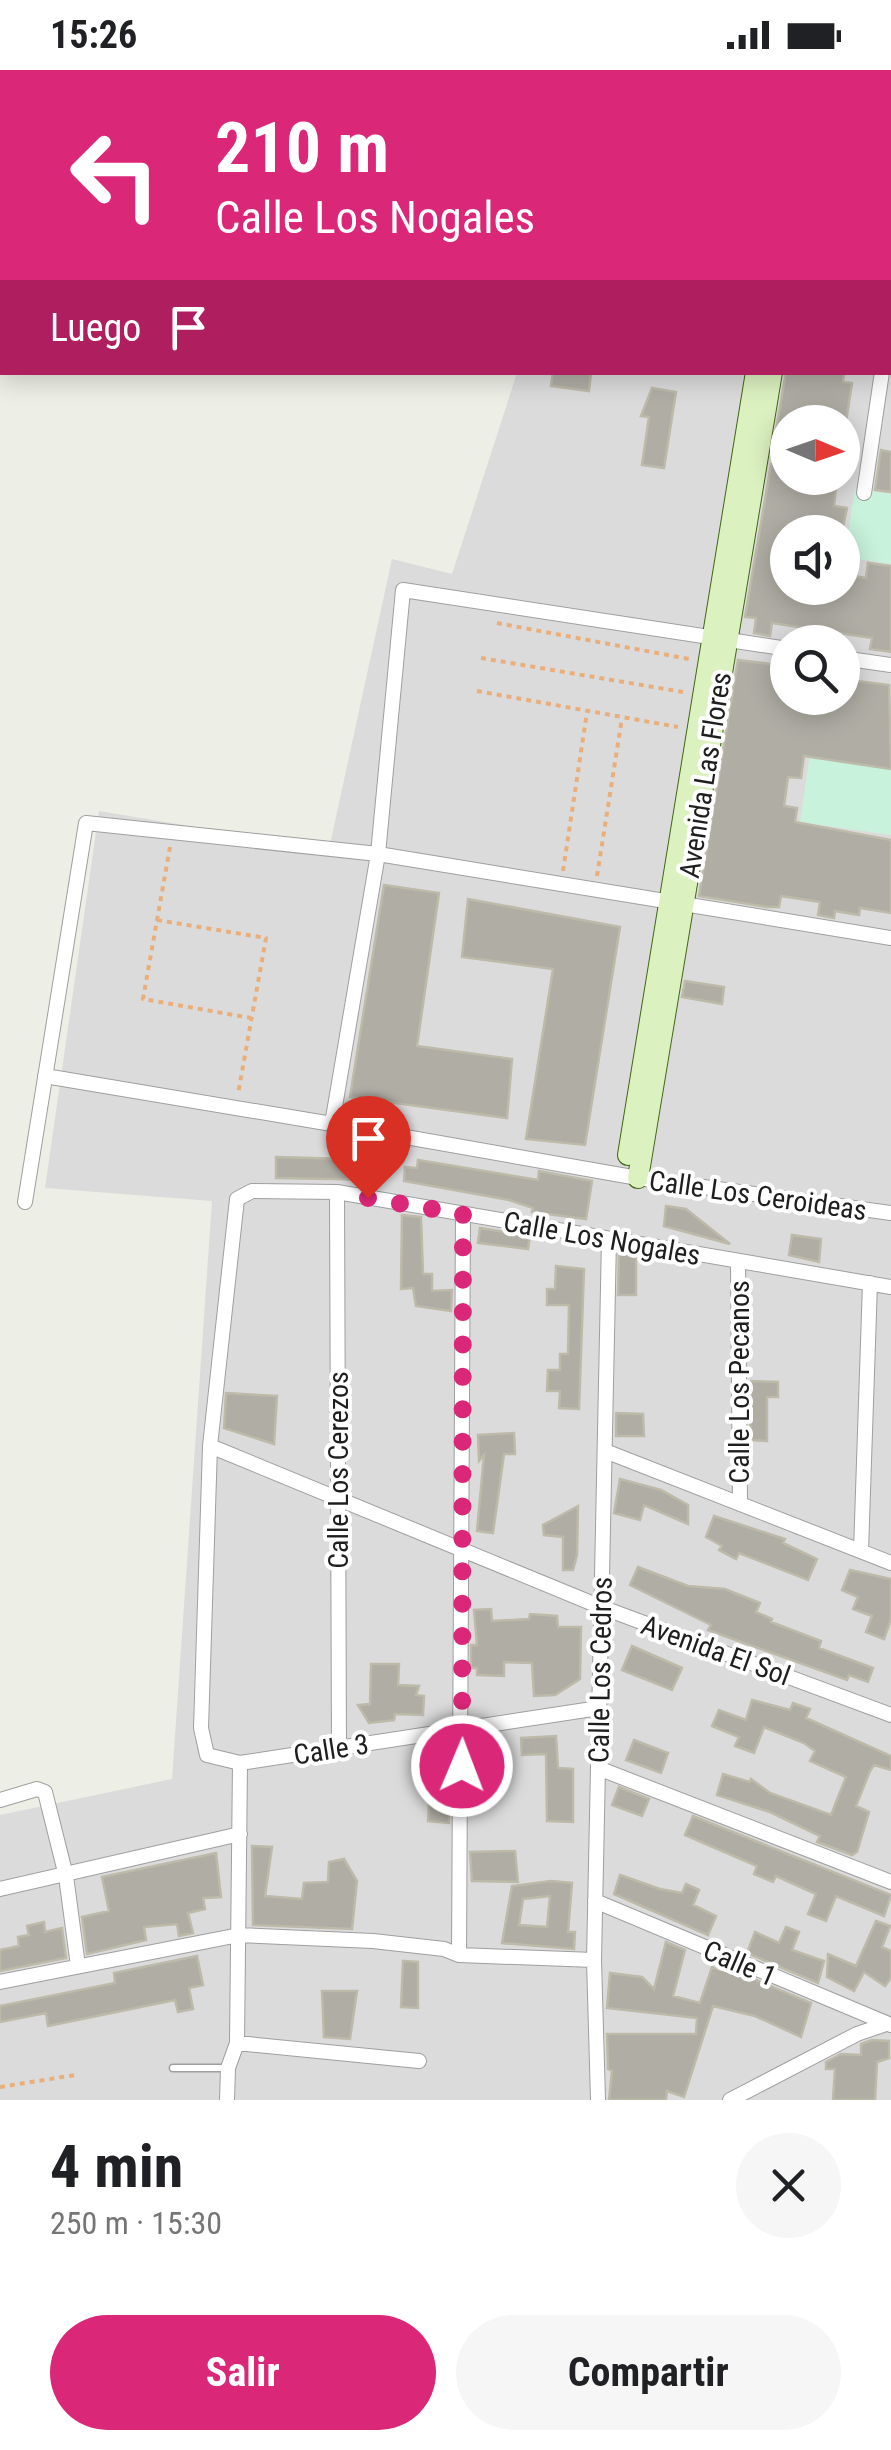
<!DOCTYPE html>
<html lang="es">
<head>
<meta charset="utf-8">
<style>
  :root { --surface:#fff; --page:#f6f6f6; --text:#202124; --muted:#757577; --accent:#db2777 }
  body { margin:0; font-family:"Roboto Condensed",sans-serif; background:var(--page); color:var(--text); height:100vh; display:flex; flex-direction:column; font-size:38px; white-space:nowrap }
  * { box-sizing:border-box; margin:0 }
  p { font-size:32px; color:var(--muted) }
  .icon { flex:none; width:55px; height:55px; fill:none; stroke:currentColor; stroke-width:2; stroke-linecap:round; stroke-linejoin:round }
  .map { position:relative; height:2030px; overflow:hidden }
  .side { display:flex; flex-direction:column; background:var(--surface); flex:1 }
  .side>* { flex:none }
  .guide { position:absolute; left:0px; top:0px; width:892px; height:305px; box-shadow:0 5px 25px #0003; background:#db2777; color:#fff; overflow:hidden }
  .needle { width:65px; rotate:92deg }
  .tools { position:absolute; left:770px; top:335px; display:grid; gap:20px }
  .tools a { display:grid; place-items:center; width:90px; height:90px; border-radius:50%; background:var(--surface); box-shadow:0 5px 25px #0003; font-size:50px }
  .pin { position:absolute; display:grid; place-items:center; width:85px; height:85px; color:#fff; margin:-102px -42px; border-radius:50% 50% 50% 0; rotate:-45deg; box-shadow:0 0 10px #0007 }
  .pin .icon { rotate:45deg }
  .me { position:absolute; width:110px; margin:-55px; rotate:1deg; stroke-linejoin:round; filter:drop-shadow(0 0 8px #0008) }
  .turn { display:flex; align-items:center; gap:35px; height:210px; padding:0 50px; font-size:45px }
  .turn .icon { width:130px; height:130px; stroke-width:2.5 }
  .turn b { display:block; font-size:70px; line-height:85px }
  .then { display:flex; align-items:center; height:95px; padding:0 50px; background:#0003; gap:20px; font-size:38px }
  .round { display:grid; place-items:center; flex:none; width:105px; height:105px; border-radius:52px; background:var(--page) }
  .overview { display:flex; align-items:center; justify-content:space-between; height:170px; padding:0 50px }
  h1 { font-size:60px; font-weight:700; line-height:75px }
  .button { display:flex; gap:20px; margin-top:auto; padding:20px 50px }
  .button a { flex:1; height:115px; border-radius:60px; background:var(--accent); color:#fff; font-size:40px; font-weight:700; line-height:115px; text-align:center }
  .button a+a { background:var(--page); color:var(--text) }
  .status { display:flex; justify-content:space-between; align-items:center; height:70px; padding:0 50px; background:var(--surface); direction:ltr }
  .status svg { height:28px; fill:currentColor }
  .map>svg:first-child { display:block }
  .residential { fill:#dcdbdb; fill-rule:evenodd }
  .park { fill:#c8f2db }
  .building { fill:#afada4; stroke:#bdbaaa; stroke-width:2.5; fill-rule:evenodd }
  .lines { fill:none; stroke-linecap:round; stroke-linejoin:round }
  .lane-casing { stroke:#9f9f9f; stroke-width:9 }
  .street-casing { stroke:#9f9f9f; stroke-width:16 }
  .secondary-casing { stroke:#3f6713; stroke-width:22 }
  .primary-casing { stroke:#808513; stroke-width:22 }
  .path { stroke:#e8af7c; stroke-width:4; stroke-dasharray:5 5; stroke-linecap:butt }
  .lane { stroke:#fff; stroke-width:6 }
  .street { stroke:#fff; stroke-width:14 }
  .secondary { stroke:#dcf1c0; stroke-width:20 }
  .primary { stroke:#f0eba8; stroke-width:20 }
  .route { stroke:#db2777; stroke-width:18; stroke-dasharray:0 32.4 }
  .labels { text-anchor:middle; stroke-width:8; stroke-linejoin:round; paint-order:stroke }
  .street-label { font-size:28px; fill:#1e1e1e; stroke:#fff }
</style>
</head>
<body>
<div class="status"><b>15:26</b><svg viewBox="0 0 49 12"><path d="M0 12V9h3v3zM5 12V6h3v6zM10 12V3h3v9zM15 12V0h3v12zM26 1h20v11H26zM47 4h2v5h-2z"/></svg></div>
<div class="map">
<svg width="891" height="2030" viewBox="0 0 891 2030">
  <rect width="100%" height="100%" fill="#edeee5"/>
  <!-- residential -->
  <path class="residential" d="M891 291V2030H0V1745L172 1709 212 1131 45 1118 99 741 329 779 392 489 452 504 517 303 890 302ZM788 352H842V408H788ZM788 462H842V518H788ZM788 572H842V628H788Z"/>
  <!-- park -->
  <path class="park" d="M855 419 891 424V494L844 487Z
    M810 684 891 698V765L800 752Z"/>
  <!-- building -->
  <path class="building" d="M553 302 591 304 589 321 551 316Z
    M786 302H844L843 312 852 313 846 352H788V368L775 366Z
    M652 318 676 322 664 398 642 395 649 347 641 346Z
    M881 380 891 382V422L875 420Z
    M771 394 788 396V408H837L834 436 847 438 842 462H788V518H842V504L866 508 868 493 891 496V582L870 579 872 568 772 553 770 566 754 563 756 548 745 547Z
    M738 590 788 596V628H842V619H855L856 611 889 615 891 699 804 686 801 708 788 707 784 736 797 738 795 752 891 770V843L860 838 859 845 835 841 834 848 818 845 820 832 781 826 779 837H767L699 826Z
    M384 815 439 823 417 976 512 989 507 1048 350 1027Z
    M468 829 620 857 585 1075 526 1069 553 899 462 887Z
    M685 911 724 917 722 934 682 927Z
    M276 1087 384 1090V1110L276 1108Z
    M418 1090 538 1110 539 1101 592 1111 586 1149 532 1142 533 1138 509 1130 404 1111 405 1097 417 1098Z
    M666 1136 686 1139 730 1174 664 1156Z
    M402 1145 421 1147 423 1204H432V1221L452 1220 451 1241 416 1236 413 1218 401 1219Z
    M480 1158 530 1166 528 1179 478 1173Z
    M792 1165 821 1169 819 1192 789 1185Z
    M619 1183 636 1184V1225H618Z
    M556 1196 584 1199 579 1339 559 1338 560 1321H547L548 1300H560V1284H568L569 1235H547V1219H555Z
    M751 1311 778 1312V1327H767V1371L750 1370Z
    M226 1323 277 1326 274 1374 224 1358Z
    M616 1343 643 1344 644 1366H616Z
    M514 1363 515 1384H504L493 1463 477 1461 484 1385 479 1391 478 1365Z
    M620 1409 661 1420 688 1435V1454L644 1435 640 1450 614 1443Z
    M578 1436 577 1485 573 1500H563V1467L544 1465 543 1455Z
    M714 1446 785 1469 783 1473 817 1489 808 1510 739 1483 736 1489 719 1480 722 1476 706 1467Z
    M638 1497 688 1516 725 1519 760 1533 756 1542 772 1549 771 1552 821 1571 819 1578 873 1598 868 1612 849 1605 847 1610 708 1560 711 1555 630 1515Z
    M850 1500 891 1509V1549L884 1569 866 1562 872 1546 853 1539 858 1527 842 1520Z
    M491 1539 492 1551 529 1549 530 1544 557 1546 558 1557H581L580 1609 555 1625 534 1626 532 1593 504 1592V1606L477 1605V1598H471V1575H477L474 1540Z
    M632 1576 682 1598 672 1620 622 1600Z
    M371 1594H399L398 1615 419 1616 416 1625 424 1626 423 1645 395 1644 394 1650 369 1653 358 1635 370 1634Z
    M752 1630 790 1640 793 1633 810 1639 806 1648 891 1686V1700L874 1695 870 1701 856 1736 869 1742 857 1782 852 1785 817 1772 820 1766 770 1742 717 1725 723 1704 750 1712 751 1709 770 1723 831 1745 846 1707 810 1691 815 1681 804 1673 764 1657 754 1683 735 1676 739 1667 712 1656 719 1640 746 1650Z
    M556 1666 558 1698 573 1699V1752L547 1751 546 1684 522 1685 521 1668Z
    M634 1670 668 1683 661 1703 626 1690Z
    M437 1690H449V1753L428 1751 429 1732H436Z
    M619 1717 649 1729 642 1746 612 1735Z
    M693 1746 891 1825 884 1846 836 1826 826 1851 808 1844 816 1824 776 1806 773 1812 754 1804 757 1796 685 1765Z
    M252 1776 272 1777 265 1826 302 1829 304 1813 328 1812 329 1792 344 1789 357 1811 352 1859 253 1855Z
    M515 1781 518 1812 472 1811 470 1782Z
    M216 1783 221 1827 203 1828 205 1839 188 1843 193 1863 179 1866 177 1854 144 1857 146 1870 87 1884 82 1847 109 1841 102 1807Z
    M620 1805 660 1819 682 1823 686 1814 699 1820 693 1835 716 1846 708 1865 614 1824Z
    M551 1811 572 1813 568 1862H575L574 1879 502 1873 512 1816ZM550 1826 547 1857 519 1855 523 1829Z
    M876 1851 890 1856 882 1877 891 1881V1908L885 1916 864 1902 854 1921 827 1907 828 1884 856 1896Z
    M44 1852 45 1862 62 1858 66 1888 0 1901V1880L19 1876 18 1867 29 1865 27 1856Z
    M786 1857 799 1862 792 1880 824 1891 818 1913 747 1883 755 1862 779 1873Z
    M666 1872 685 1880 673 1926 700 1933 712 1897 724 1901 725 1897 811 1933 801 1967 755 1946 713 1936 684 2027 667 2021 666 2030H609L612 2001 608 1999 607 1964H696L697 1948 607 1938 610 1903 642 1907 654 1919Z
    M197 1886 203 1915 189 1918 193 1939 178 1942 175 1930 48 1956 46 1943 0 1952V1936L115 1913 114 1903Z
    M403 1891 418 1892V1938L401 1937Z
    M322 1921H357L350 1969 324 1967Z
    M872 1970 889 1971V1988L877 1992 875 2030H833L835 1999H826V1992L841 1984 861 1985V1974Z"/>
  <g class="lines">
    <!-- lane casing -->
    <g class="lane-casing">
      <path id="lane" d="M173 1998H227"/>
    </g>
    <!-- street casing -->
    <g class="street-casing">
      <path id="street" d="M864 423 882 302
        M788 579 403 520 378 784 891 868
        M842 588 891 595
        M45 1006 332 1054
        M337 1122 339 1678
        M25 1132 86 753 378 784 332 1054 638 1108 891 1143
        M738 1191 740 1434
        M210 1376 601 1537 891 1645
        M605 1381 891 1493
        M861 1481 870 1213
        M599 1638 240 1693 207 1685 201 1658 210 1376 237 1129 252 1121 337 1122 891 1217
        M598 1698 891 1812
        M0 1730 37 1719 45 1722 66 1806 78 1896
        M0 1819 240 1764
        M595 1831 891 1955
        M459 1885 463 1144
        M0 1912 239 1865 373 1871 444 1879 459 1885 594 1890
        M237 1973 419 1991
        M227 2030 228 1998 237 1973 240 1693
        M598 2030 594 1890 609 1169
        M730 2030 857 1964 886 1954"/>
    </g>
    <!-- secondary casing -->
    <g class="secondary-casing">
      <path id="secondary" d="M628 1085 756 302
        M638 1108 772 302"/>
    </g>
    <!-- primary casing -->
    <g class="primary-casing">
      <path id="primary" d="M292 0 303 2
        M890 271 891 272"/>
    </g>
    <!-- path -->
    <path class="path" d="M497 553 689 589 688 593
      M481 588 683 622
      M477 621 678 657
      M170 777 143 929 251 948
      M563 801 587 642
      M597 806 622 648
      M157 850 266 868 238 1024
      M0 2017 75 2005"/>
    <!-- lane -->
    <use href="#lane" class="lane"/>
    <!-- street -->
    <use href="#street" class="street"/>
    <!-- secondary -->
    <use href="#secondary" class="secondary"/>
    <!-- primary -->
    <use href="#primary" class="primary"/>
  </g>
  <g class="lines">
    <!-- route -->
    <path class="route" d="M368 1128 463 1144 462 1696"/>
  </g>
  <g class="labels">
    <!-- street labels -->
    <g class="street-label">
      <text transform="translate(705 705) rotate(-81)" y="10">Avenida Las Flores</text>
      <text transform="translate(758 1125) rotate(8)" y="10">Calle Los Ceroideas</text>
      <text transform="translate(602 1168) rotate(10)" y="10">Calle Los Nogales</text>
      <text transform="translate(739 1312) rotate(-90)" y="10">Calle Los Pecanos</text>
      <text transform="translate(338 1400) rotate(-90)" y="10">Calle Los Cerezos</text>
      <text transform="translate(716 1580) rotate(20)" y="10">Avenida El Sol</text>
      <text transform="translate(600 1600) rotate(-89)" y="10">Calle Los Cedros</text>
      <text transform="translate(331 1679) rotate(-9)" y="10">Calle 3</text>
      <text transform="translate(740 1893) rotate(23)" y="10">Calle 1</text>
    </g>
  </g>
</svg>
<div class="tools">
<a><svg class="needle" viewBox="-14 -14 28 28"><path d="M0-13l5 13h-10z" fill="#e53935"/><path d="M0 13l5-13h-10z" fill="#757577"/></svg></a>
<a><svg class="icon" aria-label="sound" viewBox="0 0 24 24"><path d="M4 9h4l5-4v14l-5-4H4zM17 9q2 3 0 6"/></svg></a>
<a><svg class="icon" aria-label="search" viewBox="0 0 24 24"><circle cx="10" cy="10" r="6"/><path d="M15 15l6 6"/></svg></a>
</div>
<div class="pin" style="left:368px;top:1128px;background:#d93025"><svg class="icon" aria-label="arrive" viewBox="0 0 24 24"><path d="M6 21V4h12l-3 4 3 4H6"/></svg></div>
<svg class="me" style="left:462px;top:1696px" viewBox="-20 -20 40 40"><circle r="17" fill="#db2777" stroke="#fff" stroke-width="3"/><path d="M0-11L8 9 0 5-8 9z" fill="#fff"/></svg>
<div class="guide">
<div class="turn"><svg class="icon" aria-label="left" viewBox="0 0 24 24"><path d="M17 20v-9H6M10 6l-5 5 5 5"/></svg><div><b>210 m</b>Calle Los Nogales</div></div>
<div class="then">Luego<svg class="icon" aria-label="arrive" viewBox="0 0 24 24"><path d="M6 21V4h12l-3 4 3 4H6"/></svg></div>
</div>
</div>
<section class="side">
<div class="overview"><div><h1>4 min</h1><p>250 m · 15:30</p></div><a class="round"><svg class="icon" aria-label="close" viewBox="0 0 24 24"><path d="M6 6l12 12M18 6L6 18"/></svg></a></div>
<div class="button"><a>Salir</a><a>Compartir</a></div>
</section>
</body>
</html>
